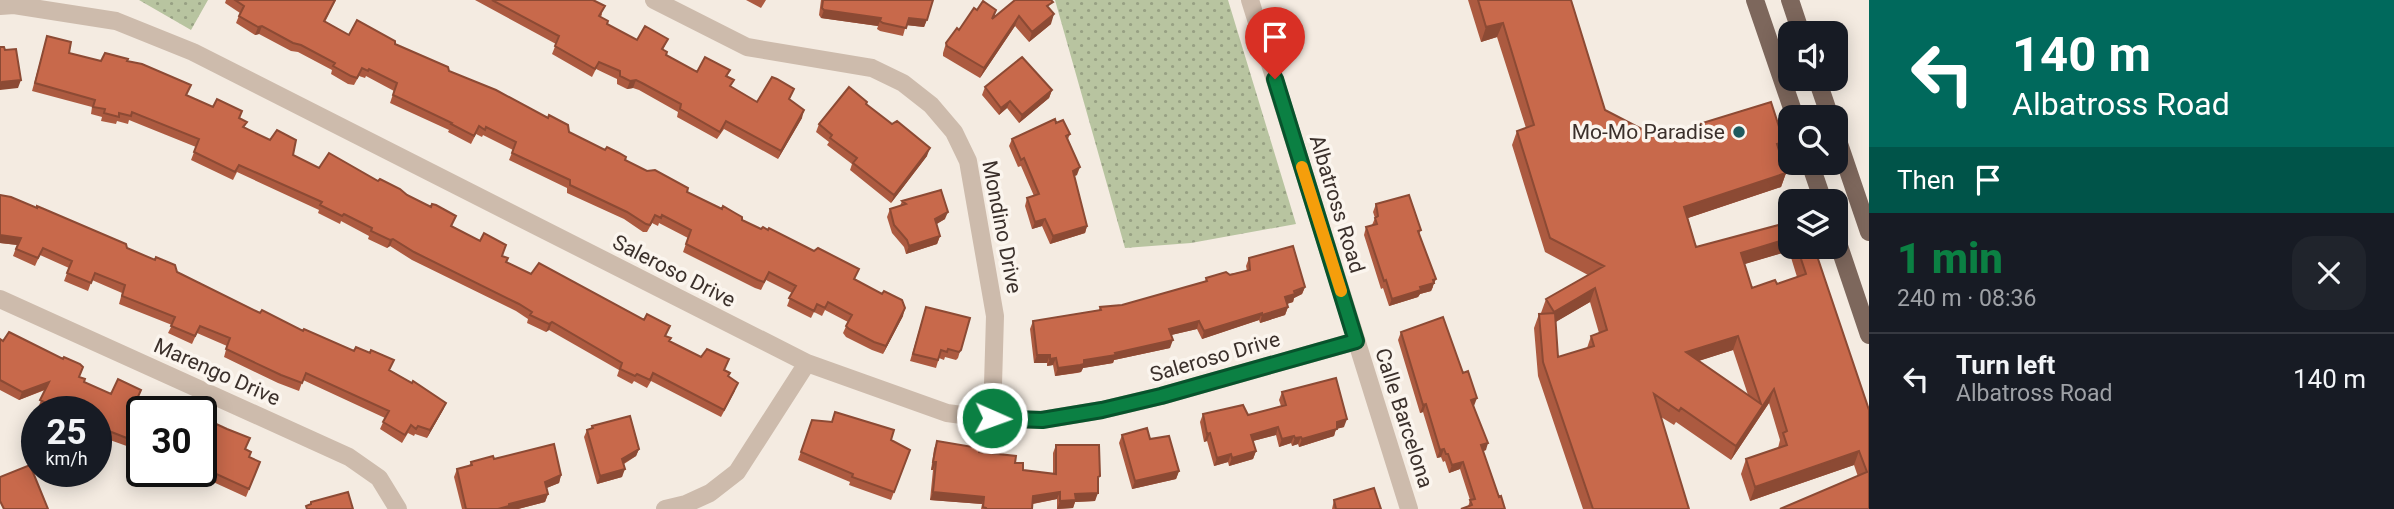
<!DOCTYPE html>
<html lang="en">
<head>
<meta charset="utf-8">
<style>
  :root { --surface:#171b24; --page:#20242c; --text:#f1f3f6; --muted:#9ea1a6; --line:#363941; --accent:#0b8043 }
  body { margin:0; font-family:Roboto,sans-serif; background:var(--page); color:var(--text); height:100vh; display:flex; flex-direction:column; font-size:26px; white-space:nowrap }
  * { box-sizing:border-box; margin:0 }
  p { font-size:23px; color:var(--muted) }
  .icon { flex:none; width:38px; height:38px; fill:none; stroke:currentColor; stroke-width:2; stroke-linecap:round; stroke-linejoin:round }
  .map { position:relative; flex:1; overflow:hidden }
  .details { display:flex; flex-direction:column; background:var(--surface); width:525px }
  .details>* { flex:none }
  .hud { background:#00695c; color:#fff; overflow:hidden }
  .tools { position:absolute; left:1778px; top:21px; display:grid; gap:14px }
  .tools a { display:grid; place-items:center; width:70px; height:70px; border-radius:14px; background:var(--surface); box-shadow:0 4px 18px #0003; font-size:35px }
  .speed { position:absolute; left:21px; top:396px; display:flex; gap:14px; font-size:35px; font-weight:700; text-align:center }
  .speed>* { display:grid; place-content:center; width:91px; height:91px; border-radius:50%; background:var(--surface); box-shadow:0 4px 18px #0003; line-height:1 }
  .speed small { font-size:18px; font-weight:400 }
  .speed .limit { border:4px solid #111; border-radius:10px; background:#fff; color:#111 }
  .pin { position:absolute; display:grid; place-items:center; width:60px; height:60px; color:#fff; margin:-72px -30px; border-radius:50% 50% 50% 0; rotate:-45deg; box-shadow:0 0 7px #0007 }
  .pin .icon { rotate:45deg }
  .me { position:absolute; width:77px; margin:-38px; rotate:92deg; stroke-linejoin:round; filter:drop-shadow(0 0 5px #0008) }
  .turn { display:flex; align-items:center; gap:24px; height:147px; padding:0 28px; font-size:32px }
  .turn .icon { width:91px; height:91px; stroke-width:2.5 }
  .turn b { display:block; font-size:49px; line-height:60px }
  .then { display:flex; align-items:center; height:66px; padding:0 28px; background:#0003; gap:14px; font-size:26px }
  .round { display:grid; place-items:center; flex:none; width:74px; height:74px; border-radius:21px; background:var(--page) }
  .overview { display:flex; align-items:center; justify-content:space-between; height:119px; padding:0 28px }
  h1 { font-size:42px; font-weight:800; line-height:52px; color:var(--accent) }
  ul { padding:0; list-style:none }
  li { display:flex; align-items:center; gap:21px; height:91px; padding:0 28px; border-top:2px solid var(--line) }
  li div { flex:1 }
  li b { display:block; font-size:26px }
  li em { font-style:normal }
  main { display:flex; flex:1; min-height:0 }
  .map>svg:first-child { display:block }
  .park { fill:url(#park-dots) }
  .lines { fill:none; stroke-linecap:round; stroke-linejoin:round }
  .street { stroke:#cdbbac; stroke-width:18 }
  .primary { stroke:#7d675c; stroke-width:18 }
  .wall { fill:#ac5a40; fill-rule:evenodd }
  .shaded-wall { fill:#8c4a34 }
  .building { fill:#c8694b; stroke:#8c4a34; stroke-width:2; fill-rule:evenodd }
  .route-casing { stroke:#07532c; stroke-width:18 }
  .route { stroke:#0b8043; stroke-width:12 }
  .slow { stroke:#f59e0b; stroke-width:12 }
  .poi-dot { fill:#1f5a5e; stroke:#fbf5ee; stroke-width:2.5 }
  .labels { text-anchor:middle; stroke-width:7; stroke-linejoin:round; paint-order:stroke }
  .poi-label { font-size:21px; fill:#3b302b; stroke:#fbf5ee; text-anchor:end }
  .street-label { font-size:21px; fill:#3b302b; stroke:#fbf5ee }
</style>
</head>
<body>
<main>
<div class="map">
<svg width="1869" height="509" viewBox="0 0 1869 509">
  <defs>
    <pattern id="park-dots" width="8" height="8" patternUnits="userSpaceOnUse" patternTransform="scale(1.75)"><rect width="8" height="8" fill="#b8c4a0"/><path d="M2 2h.1M6 6h.1" fill="none" stroke="#97a083" stroke-width="1.8" stroke-linecap="round"/></pattern>
  </defs>
  <rect width="100%" height="100%" fill="#f4ebe1"/>
  <!-- park -->
  <path class="park" d="M139 0H208L191 30Z
    M1055 0H1228L1296 224 1191 243 1125 248Z"/>
  <g class="lines">
    <!-- street -->
    <path class="street" d="M654 0 747 47 872 68 903 83 931 105 954 132 968 161 995 316 992 419
      M1250 0 1409 509
      M0 6 14 5 116 21 193 52 807 363 947 413 992 419 1042 420 1102 410 1161 396 1356 341
      M0 299 349 457 379 478 398 509
      M665 509 686 504 710 493 737 472 807 363"/>
    <!-- primary -->
    <path class="primary" d="M1755 0 1795 117
      M1790 0 1801 33
      M1817 79 1830 117
      M1836 135 1869 232
      M1810 163 1823 201
      M1836 237 1869 335"/>
  </g>
  <!-- wall -->
  <path class="wall" d="M226 0H336L325 22 349 35 395 44 742 220 855 280 903 316 883 354 872 350 846 337 843 333 848 322 825 310 822 316 814 312 811 318 787 306 792 293 766 280 761 290 755 288 683 252 688 238 659 223 658 226 652 223 647 232H643L624 219 567 193V188L509 160 513 150 483 135 482 137 476 134 471 144 448 132 449 130 390 103 394 91 366 76 365 78 359 76 354 85 348 84 331 74 332 70 298 52 291 51 259 34 255 35 236 23 240 13 225 3Z
    M475 0H593L602 14 601 17 607 24 637 40 668 39 663 50 666 55 697 72 730 70 727 77 731 87 757 102 790 100 802 118 778 159 724 129 717 139 677 117 678 112 639 90 633 88 627 89 617 84V79L596 69 592 77 552 54 556 44Z
    M746 0H766L761 8Z
    M821 0H933L924 27 906 25 903 36 880 31 877 29 878 26 821 18 819 15Z
    M1468 0H1571L1605 110 1657 137 1780 153 1786 173 1781 187 1688 218 1696 247 1790 222V247H1814L1869 410V509L1854 465 1750 501 1741 474 1746 459 1778 448 1780 440 1769 403 1731 460 1676 422 1674 425 1661 417 1689 509H1583L1538 376 1534 328 1539 314H1542L1541 313 1546 299 1588 275 1545 252 1512 145 1517 131 1526 128 1497 37 1481 42ZM1789 251 1797 277 1777 284 1752 288 1744 264ZM1590 302 1599 333 1591 336 1587 348 1558 357 1555 322ZM1733 350 1748 395 1698 361Z
    M1050 9 1051 24 1029 42 1015 26 980 78 943 56V53L946 43 959 30 992 19Z
    M47 36 69 53 101 61H127L187 96 213 107 242 111 239 118 247 122 244 128 293 155 319 168 378 181 407 195 452 226 480 241 506 245 502 256 506 262 666 336 670 341 724 370 728 376 735 391 721 417 651 381 647 388 634 381 632 384 617 376 619 370 549 330 546 332 527 323 528 319 516 311 412 260 390 246 387 248 368 239 369 236 341 221 340 224 318 213 319 210 237 172 233 180 191 160 196 147 129 120 128 124 117 121 116 124 101 121 102 117 91 114 92 107 32 91Z
    M985 87 1052 90 1049 98 1019 123 1007 108 999 115 982 95Z
    M867 102 866 104 927 156 891 203 850 170 852 164 827 145 829 142 816 132 819 124Z
    M1056 123 1070 134 1068 139 1077 175 1074 176 1087 226 1085 233 1050 244 1042 226 1032 229 1025 206 1027 198 1034 196 1021 166 1018 167 1009 146 1012 139Z
    M0 195 127 248 260 313 303 331 390 370 446 403 443 410 427 438 415 434 414 436 408 433 402 443 380 429 385 418 303 380 299 391 278 383 224 357 227 346 197 333 192 344 168 333 172 325 119 304 122 293 92 280 88 291 64 281 69 268 40 255 35 266 13 256 17 245 0 243Z
    M902 201 945 219 936 224 940 236 937 244 906 254 904 247 892 233 887 217 890 209 900 206Z
    M1376 204 1421 230 1419 234 1433 287 1431 291 1420 294 1418 297 1389 306 1383 288 1381 289 1364 235 1366 227 1372 225 1375 218 1373 212Z
    M1249 258 1305 287 1302 294 1294 298 1293 302 1287 304 1288 307 1285 315 1260 323 1259 320 1202 339 1197 329 1171 335 1170 348 1114 360 1113 363 1083 368 1081 372 1077 373 1055 376 1053 365 1047 366V363H1034L1030 329 1033 321 1099 310 1100 307 1122 305 1205 282 1206 278 1247 271 1246 266Z
    M926 307 970 318 958 358 956 360 945 357 944 360 939 358 936 368 910 361Z
    M1401 332 1474 406 1486 450 1483 451 1499 497 1468 507 1470 500 1460 469 1449 473 1445 461 1443 462 1441 457 1437 458 1423 412 1420 413 1398 340Z
    M0 339 80 377 84 382 111 394 138 400 142 405V449L138 447 135 449 96 435V411H43V410L38 408 45 390 19 400 0 390Z
    M1282 392 1344 427 1336 429 1334 436 1299 447 1298 444 1292 446 1291 443 1279 447 1276 435 1253 441 1256 451 1253 459 1229 466 1228 462 1214 466 1207 441 1204 442 1200 422 1203 414 1248 415 1281 406 1279 400Z
    M201 417 246 449 249 457 257 470 246 497 189 471H201Z
    M812 420 832 422 891 440 910 450 891 500 849 485 850 482 798 460Z
    M592 426 639 449 636 456 624 464 622 477 597 484 584 437 587 430 591 428Z
    M1122 435 1150 439 1179 471 1176 479 1132 489 1119 443Z
    M937 441 1015 463 1023 470 1053 474V453L1056 445 1098 484 1095 501 1075 502 1073 508 1057 509V499L1033 504 1032 509H981L982 504 930 500 933 470H931L934 449Z
    M494 459 561 475 559 483 546 488 548 494 545 502 518 509H462L454 477 457 469 469 466 471 462Z
    M1334 500 1381 509H1332Z"/>
  <!-- shaded-wall -->
  <path class="shaded-wall" d="M824 10 881 18 878 26 821 18Z
    M1054 14 1051 24 1029 42 1032 32Z
    M1019 16 1015 26 980 78 984 68Z
    M909 18 927 20 924 27 906 25Z
    M1503 23 1497 37 1481 42 1486 27Z
    M262 26 259 34 255 35 258 27Z
    M21 80 18 88 0 90V85L2 82Z
    M636 80 633 88 627 89 630 81Z
    M1052 90 1049 98 1019 123 1022 115Z
    M1010 101 1007 108 999 115 1001 108Z
    M804 110 802 118 778 159 781 151Z
    M1784 142 1779 156 1777 144Z
    M930 148 927 156 891 203 894 195Z
    M1080 167 1077 175 1070 178 1073 171Z
    M1786 173 1781 187 1679 221 1684 207Z
    M948 212 945 219 932 227 935 219Z
    M1045 219 1042 226 1032 229 1035 222Z
    M1087 226 1085 233 1050 244 1053 236Z
    M0 235 21 238 18 245 0 243Z
    M940 236 937 244 906 254 909 246Z
    M1790 238V247L1789 251 1735 267 1741 253Z
    M393 239 390 246 387 248 390 240Z
    M1436 279 1431 291 1420 294 1418 297 1389 306 1392 299 1420 287Z
    M1305 287 1302 294 1294 298 1293 302 1283 305 1285 297Z
    M1595 288 1590 302 1549 326 1554 312Z
    M1288 307 1285 315 1260 323 1262 315Z
    M905 308 903 316 883 354 886 346Z
    M1262 313 1259 320 1202 339 1204 331Z
    M1199 321 1197 329 1167 336 1169 329Z
    M552 322 549 330 546 332 549 324Z
    M1738 336 1733 350 1680 367 1686 352Z
    M1173 340 1170 348 1114 360 1113 363 1083 368 1081 372 1055 376 1058 368 1084 360Z
    M1037 355H1050L1047 363H1034Z
    M1056 358 1053 365 1047 366 1050 359Z
    M49 382 46 389 19 400 22 392Z
    M1774 389 1769 403 1731 460 1736 446Z
    M1477 398 1474 406 1469 408 1471 400Z
    M446 403 443 410 427 438 430 430Z
    M1426 404 1423 412 1420 413 1423 405Z
    M1347 419 1344 427 1336 429 1334 436 1299 447 1302 439 1337 422Z
    M1278 427 1276 435 1249 442 1251 435Z
    M1210 433 1207 441 1204 442 1207 434Z
    M1294 436 1291 443 1279 447 1282 439Z
    M1301 437 1298 444 1292 446 1295 438Z
    M1488 443 1486 450 1479 453 1481 445Z
    M639 449 636 456 619 466 622 459Z
    M1444 449 1441 457 1437 458 1440 450Z
    M1256 451 1253 459 1229 466 1232 458Z
    M1859 451 1854 465 1750 501 1755 487Z
    M1231 454 1228 462 1214 466 1217 458Z
    M933 462H936L933 470H931Z
    M1463 462 1460 469 1449 473 1452 465Z
    M625 469 622 477 597 484 600 476Z
    M1179 471 1176 479 1132 489 1135 481Z
    M561 475 559 483 542 490 545 482Z
    M933 492 984 497 982 504 930 500Z
    M1060 492 1057 499 1031 504 1033 496Z
    M1098 493 1095 501 1075 502 1073 508 1057 509 1060 501 1075 494Z
    M548 494 545 502 518 509H498L509 504Z"/>
  <!-- building -->
  <path class="building" d="M235 0H335L324 21 349 35 357 20 395 41V44L448 67 449 71 496 90 548 118 549 115 568 125 569 132 605 150 607 147 619 153 626 157 625 160 647 171 655 170 688 188 687 192 722 209 723 206 735 213 742 217V220L761 229 763 227 768 230 769 228 814 251 818 248 859 269 854 279 882 294 884 291 902 300 905 308 886 346 874 342 849 329 846 326 852 315 828 302 825 308 817 304 814 311 789 298 796 286 769 272 764 282 758 280 686 244 691 230 662 215 661 218 655 215 650 225 646 224 627 212 570 185V180L512 153 516 142 486 127 485 130 479 126 474 136 451 124 452 123 393 95 397 83 369 69 368 71 362 68 357 78 351 76 333 66 335 63 301 45 293 43 262 26 258 27 239 16 244 6Z
    M492 0H593L605 6 599 16 608 21 607 24 637 40 645 26 668 39 662 49 667 52 666 55 697 72 705 57 730 70 726 76 734 80 730 86 757 102 772 77 777 79 794 89 789 99 804 110 781 151 726 121 720 132 680 109 681 104 642 83 636 80 630 81 620 76V71L599 62 595 69 555 46 559 36Z
    M823 0H933L927 20 909 18 906 28 883 23 880 21 881 18 824 10 822 8Z
    M1015 0H1051L1053 2 1047 6 1054 14 1032 32 1019 16 984 68 947 46 946 43 957 28 959 30 974 8 977 10 983 1 996 10 992 19Z
    M1478 0H1571L1605 110 1657 137 1771 102 1784 142 1777 144 1786 173 1684 207 1696 247 1790 222V238L1741 253 1752 288 1775 280 1777 284 1806 274 1797 247H1814L1869 410V509H1780L1867 472 1859 451 1755 487 1746 459 1787 445 1783 433 1787 431 1774 389 1736 446 1681 408 1679 411 1654 394 1689 509H1593L1543 362 1539 314 1555 313 1558 357 1594 346 1591 336 1607 330 1595 288 1554 312 1546 299 1604 266 1550 238 1517 131 1534 125 1503 23 1486 27ZM1738 336 1761 404 1686 352Z
    M47 36 71 42 69 53 101 61 105 53 128 59 127 61 142 64 191 85 186 95 213 107 217 99 242 111 239 118 247 122 243 127 270 140 277 130 296 140 293 155 319 168 329 153 378 181 380 179 400 189 407 195 431 207 432 204 436 205 456 216 451 226 480 241 484 233 506 245 503 253 502 256 508 258 506 262 531 274 539 263 644 320 647 314 670 326 665 336 671 338 669 341 701 357 707 349 729 359 724 370 730 373 728 376 738 383 724 410 653 373 650 380 637 374 635 376 620 369 622 363 552 322 549 324 530 315 532 312 519 304 414 252 393 239 390 240 371 231 372 228 344 214 342 216 320 205 322 202 239 165 235 172 194 152 199 139 132 112 131 116 119 113V117L104 113 105 109 93 107 95 100 35 83Z
    M0 47H4L5 50 16 49 21 80 2 82 0 85Z
    M1022 57 1052 90 1022 115 1010 101 1001 108 985 87Z
    M849 87 867 102 866 104 892 124 897 121 930 148 894 195 853 163 857 158 830 138 832 135 819 124Z
    M1055 119 1056 123 1063 120 1070 134 1066 136 1080 167 1073 171 1087 226 1053 236 1045 219 1035 222 1027 198 1039 194 1024 158 1021 160 1012 139Z
    M941 190 948 212 935 219 940 236 909 246 907 240 894 225 890 209 906 204 902 201Z
    M0 195 11 197 37 208V206L44 209 126 244 127 248 155 260 156 257 175 265 177 272 260 313 262 310 303 331 304 329 354 351 356 347 370 353 371 350 394 360 389 370 412 383 413 381 446 403 430 430 418 426 416 429 411 425 405 435 383 422 389 411 306 373 302 383 281 375 226 349 230 338 200 326 195 336 171 326 175 317 122 296 125 285 95 273 91 283 67 273 72 261 43 248 38 258 16 249 21 238 0 235Z
    M1409 195 1421 230 1418 231 1436 279 1433 280 1434 283 1420 287 1421 290 1392 299 1386 280 1384 281 1366 227 1377 224 1375 218 1378 216 1376 204Z
    M1293 246 1305 287 1294 291 1295 294 1285 297 1288 307 1262 315V313L1204 331 1199 321 1169 329 1173 340 1115 353 1116 355 1084 360V364L1080 365 1058 368 1056 358 1050 359V355H1037L1033 321 1101 310 1100 307 1122 305 1207 281 1206 278 1226 272 1230 275 1250 270 1249 258Z
    M926 307 970 318 961 350 959 352 948 349 947 352 941 350 938 360 913 354Z
    M1443 317 1463 373 1468 371 1477 398 1471 400 1488 443 1481 445 1499 497 1501 496 1505 509H1461L1472 505 1470 500 1475 499 1463 462 1452 465 1448 454H1446L1444 449 1440 450 1426 404 1423 405 1401 332Z
    M9 332 63 359 64 357 80 364 83 367 79 377 85 379 84 382 111 394 118 379 141 390 137 399 143 402 142 405 156 411H142V440L140 439 137 442 96 426V411H61L46 405V403L40 400 49 382 22 392 0 380V339L3 341Z
    M1336 378 1347 419 1337 422V429L1302 439 1301 437 1295 438 1294 436 1282 439 1278 427 1251 435 1256 451 1232 458 1231 454 1217 458 1210 433 1207 434 1203 414 1243 405 1248 415 1286 405 1282 392Z
    M175 404 190 411H171Z
    M835 412 894 430 891 440 910 450 894 492 852 477 853 474 801 452 812 420 832 422Z
    M630 416 639 449 622 459 625 469 600 476 587 430 593 428 592 426Z
    M201 417 227 429 250 438 245 449 251 452 249 457 260 462 249 489 201 467Z
    M1147 428 1150 439 1169 436 1179 471 1135 481 1122 435Z
    M937 441 979 448V452L1016 456 1015 463H1023V470L1056 474V445H1099L1100 476 1098 477V493L1075 494 1076 500 1060 501V492L1033 496 1032 509H986V508L983 507 984 497 933 492 936 462H933Z
    M554 444 561 475 545 482 548 494 509 504V506L498 509H466L457 469 472 465 471 462 493 456 494 459Z
    M30 465 48 509H4L0 501V477Z
    M1374 488 1381 509H1336L1334 500Z
    M348 492 353 509H307L306 506 311 504V502Z"/>
  <g class="lines">
    <!-- route casing -->
    <g class="route-casing">
      <path id="route" d="M992 418 1042 420 1102 410 1161 396 1356 341 1275 79"/>
    </g>
    <!-- route -->
    <use href="#route" class="route"/>
    <!-- slow -->
    <path class="slow" d="M1302 167 1341 291"/>
  </g>
  <!-- markers -->
  <circle class="poi-dot" cx="1739" cy="132" r="7"/>
  <g class="labels">
    <!-- poi labels -->
    <g class="poi-label">
      <text x="1725" y="139">Mo-Mo Paradise</text>
    </g>
    <!-- street labels -->
    <g class="street-label">
      <text transform="translate(1337 204) rotate(73)" y="7">Albatross Road</text>
      <text transform="translate(1002 227) rotate(79)" y="7">Mondino Drive</text>
      <text transform="translate(674 271) rotate(27)" y="7">Saleroso Drive</text>
      <text transform="translate(1215 357) rotate(-16)" y="7">Saleroso Drive</text>
      <text transform="translate(217 372) rotate(24)" y="7">Marengo Drive</text>
      <text transform="translate(1404 418) rotate(72)" y="7">Calle Barcelona</text>
    </g>
  </g>
</svg>
<div class="tools">
<a><svg class="icon" aria-label="sound" viewBox="0 0 24 24"><path d="M4 9h4l5-4v14l-5-4H4zM17 9q2 3 0 6"/></svg></a>
<a><svg class="icon" aria-label="search" viewBox="0 0 24 24"><circle cx="10" cy="10" r="6"/><path d="M15 15l6 6"/></svg></a>
<a><svg class="icon" aria-label="layers" viewBox="0 0 24 24"><path d="M12 4l9 5-9 5-9-5zM3 14l9 5 9-5"/></svg></a>
</div>
<div class="speed"><div>25<small>km/h</small></div><div class="limit">30</div></div>
<div class="pin" style="left:1275px;top:79px;background:#d93025"><svg class="icon" aria-label="arrive" viewBox="0 0 24 24"><path d="M6 21V4h12l-3 4 3 4H6"/></svg></div>
<svg class="me" style="left:992px;top:418px" viewBox="-20 -20 40 40"><circle r="17" fill="#0b8043" stroke="#fff" stroke-width="3"/><path d="M0-11L8 9 0 5-8 9z" fill="#fff"/></svg>
</div>
<section class="details">
<div class="hud">
<div class="turn"><svg class="icon" aria-label="left" viewBox="0 0 24 24"><path d="M17 20v-9H6M10 6l-5 5 5 5"/></svg><div><b>140 m</b>Albatross Road</div></div>
<div class="then">Then<svg class="icon" aria-label="arrive" viewBox="0 0 24 24"><path d="M6 21V4h12l-3 4 3 4H6"/></svg></div>
</div>
<div class="overview"><div><h1>1 min</h1><p>240 m · 08:36</p></div><a class="round"><svg class="icon" aria-label="close" viewBox="0 0 24 24"><path d="M6 6l12 12M18 6L6 18"/></svg></a></div>
<ul>
<li><svg class="icon" aria-label="left" viewBox="0 0 24 24"><path d="M17 20v-9H6M10 6l-5 5 5 5"/></svg><div><b>Turn left</b><p>Albatross Road</p></div><em>140 m</em></li>
</ul>
</section>
</main>
</body>
</html>
